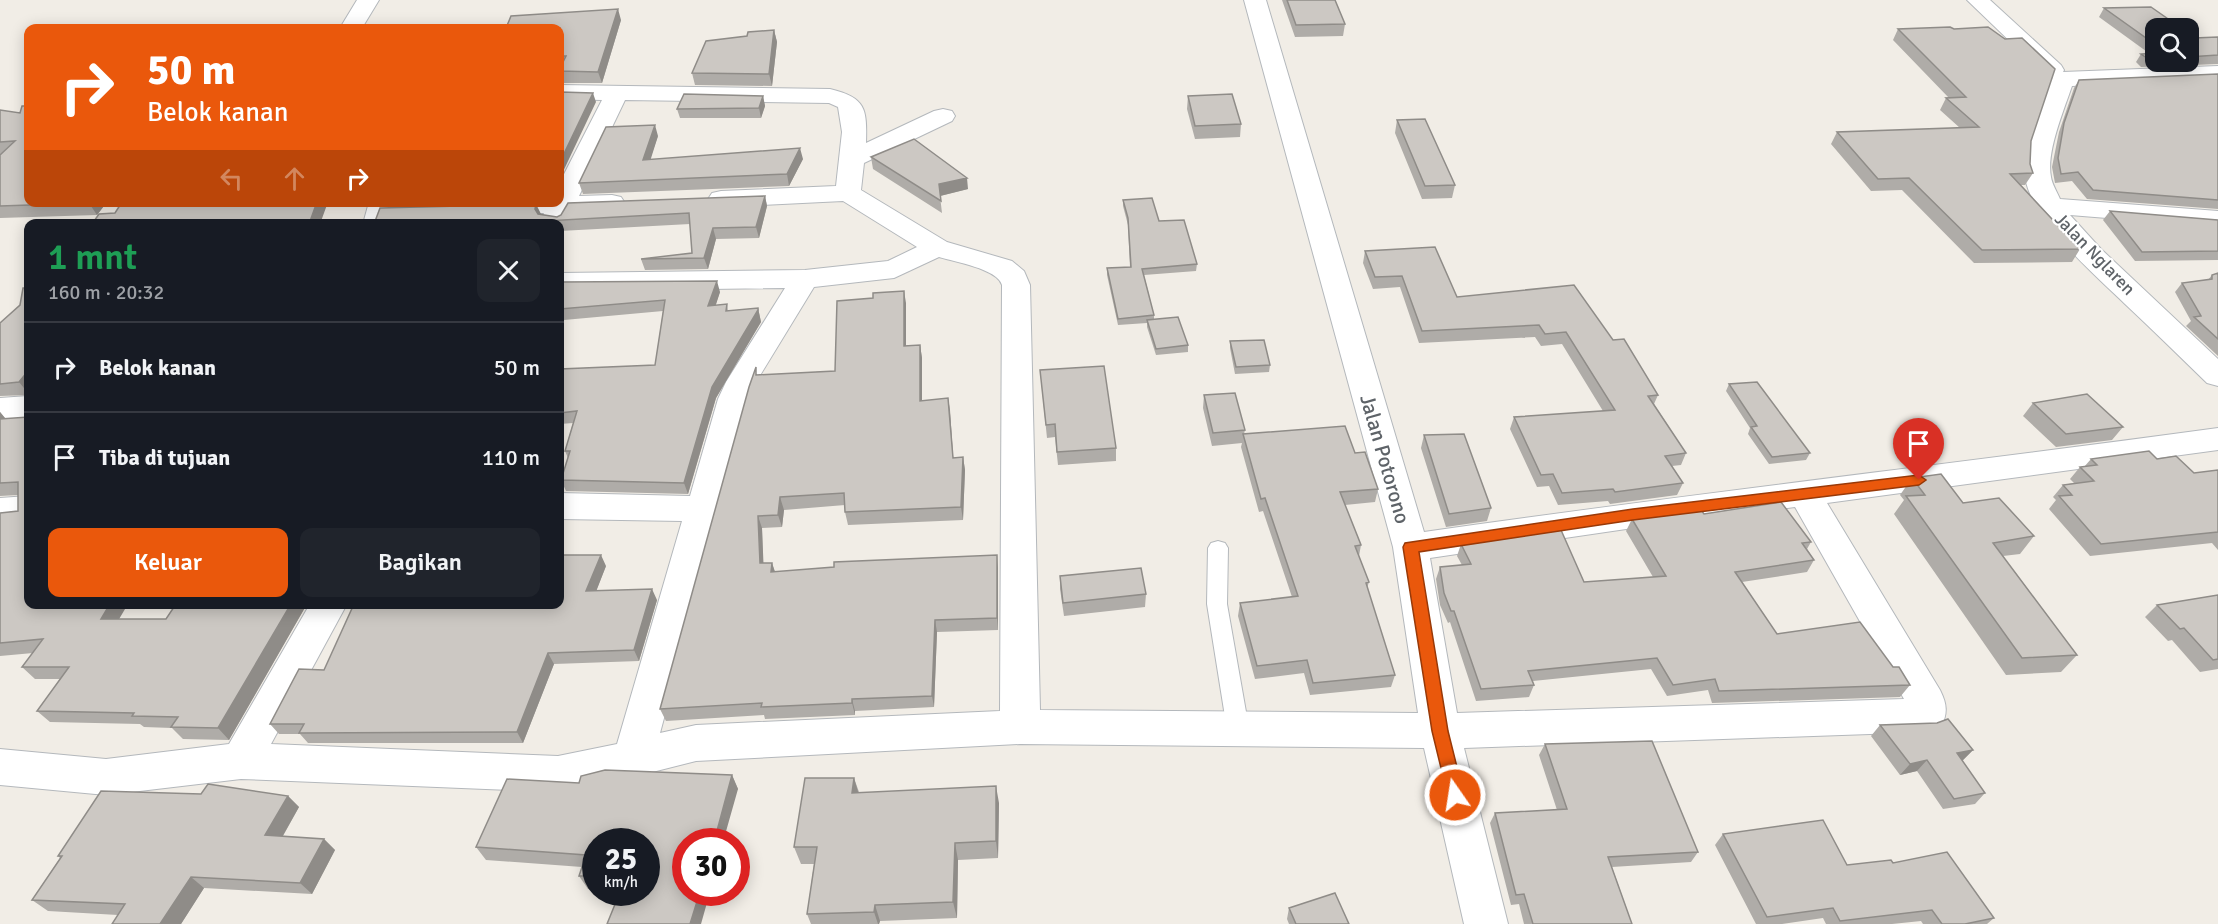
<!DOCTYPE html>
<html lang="id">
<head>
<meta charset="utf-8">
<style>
  :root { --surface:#171b24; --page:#20242c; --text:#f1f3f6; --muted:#9ea1a6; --line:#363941; --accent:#ea580c }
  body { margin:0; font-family:Signika,sans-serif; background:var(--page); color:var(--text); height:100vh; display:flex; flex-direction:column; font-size:22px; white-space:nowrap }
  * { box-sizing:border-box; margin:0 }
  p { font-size:20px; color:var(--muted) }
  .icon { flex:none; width:33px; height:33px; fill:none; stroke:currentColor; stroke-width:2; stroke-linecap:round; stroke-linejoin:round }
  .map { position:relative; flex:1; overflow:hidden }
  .details { position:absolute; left:24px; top:219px; width:540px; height:390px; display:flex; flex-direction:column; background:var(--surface); border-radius:12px; box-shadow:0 3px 15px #0003 }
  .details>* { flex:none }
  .guide { position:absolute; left:24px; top:24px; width:540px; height:183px; border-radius:12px; box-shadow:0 3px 15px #0003; background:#ea580c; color:#fff; overflow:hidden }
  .tools { position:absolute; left:2145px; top:18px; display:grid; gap:12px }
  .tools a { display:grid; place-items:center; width:54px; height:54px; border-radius:12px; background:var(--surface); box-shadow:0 3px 15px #0003; font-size:30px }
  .speed { position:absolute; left:582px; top:828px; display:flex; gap:12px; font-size:30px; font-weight:700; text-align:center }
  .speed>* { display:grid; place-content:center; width:78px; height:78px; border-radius:50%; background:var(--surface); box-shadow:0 3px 15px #0003; line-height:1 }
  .speed small { font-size:15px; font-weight:400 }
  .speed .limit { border:9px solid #d22; background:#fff; color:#111 }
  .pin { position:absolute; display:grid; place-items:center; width:51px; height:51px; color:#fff; margin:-62px -26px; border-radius:50% 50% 50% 0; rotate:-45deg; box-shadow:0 0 6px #0007 }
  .pin .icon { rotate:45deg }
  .me { position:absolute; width:66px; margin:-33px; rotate:347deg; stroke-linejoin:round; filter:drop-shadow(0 0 4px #0008) }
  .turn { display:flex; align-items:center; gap:21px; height:126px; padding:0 24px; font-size:27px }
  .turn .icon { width:78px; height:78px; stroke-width:2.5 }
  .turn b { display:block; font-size:42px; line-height:51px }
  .lanes { display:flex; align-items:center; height:57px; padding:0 24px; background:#0003; justify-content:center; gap:30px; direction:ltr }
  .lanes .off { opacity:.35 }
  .round { display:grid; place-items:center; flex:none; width:63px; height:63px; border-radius:12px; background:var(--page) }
  .summary { display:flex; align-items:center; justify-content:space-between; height:102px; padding:0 24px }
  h1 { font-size:36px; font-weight:600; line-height:45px; color:#1e9e55 }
  .primary-button { display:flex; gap:12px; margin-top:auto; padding:12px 24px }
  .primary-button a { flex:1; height:69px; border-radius:12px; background:var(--accent); color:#fff; font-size:24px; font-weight:600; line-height:69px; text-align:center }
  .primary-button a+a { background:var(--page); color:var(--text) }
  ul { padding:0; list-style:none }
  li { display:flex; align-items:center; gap:18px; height:90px; padding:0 24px; border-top:2px solid var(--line) }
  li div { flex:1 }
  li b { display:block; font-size:22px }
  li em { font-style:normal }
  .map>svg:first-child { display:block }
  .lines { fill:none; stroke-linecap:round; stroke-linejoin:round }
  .lane-casing { stroke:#b4b8bc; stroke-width:2 }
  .street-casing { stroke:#b4b8bc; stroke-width:2 }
  .lane { fill:#fff; fill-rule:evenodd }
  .street { fill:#fff; fill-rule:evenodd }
  .wall { fill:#afaca8 }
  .shaded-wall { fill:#8f8c88 }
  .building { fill:#ccc8c3; stroke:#8f8c88; stroke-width:1.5 }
  .route { fill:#ea580c; stroke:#983908; stroke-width:1.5 }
  .labels { text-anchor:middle; stroke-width:4.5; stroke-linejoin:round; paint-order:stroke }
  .far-street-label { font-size:18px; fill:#5e6368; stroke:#fff }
  .street-label { font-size:21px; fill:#5e6368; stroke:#fff }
</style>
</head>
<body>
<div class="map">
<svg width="2218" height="924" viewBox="0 0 2218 924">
  <rect width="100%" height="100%" fill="#f1ede6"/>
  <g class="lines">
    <!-- lane casing -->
    <g class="lane-casing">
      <path id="lane" d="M1218 541 1225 543 1228 548 1227 604 1249 729 1246 736 1238 738 1230 736 1227 729 1207 604 1208 548 1211 543Z"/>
    </g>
    <!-- street casing -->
    <g class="street-casing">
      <path id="street" d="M357 0H379L362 28H340Z
        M1244 0H1266L1424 532C1688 494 1954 464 2218 428V450L1827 503 1940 690C1947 704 1948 713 1941 727L1927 732 1464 748 1508 924H1464L1424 748 1020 744 696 761 593 787 558 792 241 779 106 795 0 785V749L106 759 229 744 310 604H347L271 744 558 756 617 744 682 521 560 519V493L690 496 718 399 726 382 785 288 560 291V273L805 270 888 261 917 247 843 201 721 207 712 205 708 199 712 193 721 191 836 186 842 132 838 107 829 103 625 100 579 196 612 195 621 197 625 203 621 209 571 212 563 225 560 226V224H544L541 219 544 213 493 214 484 212 480 206 482 202H560V182L602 100 560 99V85L830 89C866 98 867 108 866 143L934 111 943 109 952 111 955 116 952 121 864 163 861 190 947 242 1012 261 1024 271 1030 285 1040 710 1418 713 1393 547ZM939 257C955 262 998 269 1002 285L1000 711 696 725 660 733 750 399 756 382 814 287 894 278ZM1795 507 1904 699 1457 713 1430 558 1633 528Z
        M1967 0H1990L2061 65 2064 70 2063 72 2218 66V80L2072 86C2064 110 2046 152 2051 177 2052 184 2057 192 2060 199L2218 211V227L2070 215 2101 249 2218 359V386L2207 383C2180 357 2153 330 2125 304 2094 274 2032 221 2025 177 2021 156 2042 96 2053 77L2045 75Z
        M369 202H395L390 224H363Z
        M28 396V418L0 420V398Z
        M28 496V522L0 524V498Z"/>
    </g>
    <!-- lane -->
    <use href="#lane" class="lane"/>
    <!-- street -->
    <use href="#street" class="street"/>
  </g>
  <!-- wall -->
  <path class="wall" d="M1282 0H1335L1345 24 1343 36 1295 37Z
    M2104 8 2156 28V62H2188V34L2194 38 2218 37V64L2141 67 2136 62 2141 54H2150L2099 17Z
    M621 20 602 83H561L560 77V28Z
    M1898 29 2031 141 2030 164 2033 173 2025 185H2021L2080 249 2072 262 1974 263 1902 190 1871 191 1831 144 1837 132 1960 128 1940 110 1946 98H1949L1893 40Z
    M774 30 777 42 772 86 695 85 692 73Z
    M2218 74V209L2087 199 2072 181 2055 183 2052 167 2059 132 2074 88 2079 80Z
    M763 96 765 106 761 118H680L677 109Z
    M1188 96 1241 124 1240 137 1195 139 1187 109Z
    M0 110 20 113 28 202H107L97 215 0 218V155L2 154H0Z
    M1397 120 1455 185 1452 198 1422 199 1395 133Z
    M658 136 650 159H803L789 186 583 194 579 183Z
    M871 157 968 189 940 196 942 213 873 169Z
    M765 196 767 206 759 238 716 239 708 269 645 270 641 259 692 253 690 224 560 231V224H374L540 215 557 217Z
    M1123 200 1159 221 1197 264 1196 271 1144 275 1154 315V320L1188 345V352L1156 355 1147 327V323L1118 325 1107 275V268L1130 267 1128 225 1123 206Z
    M2110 211 2218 220V260L2135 261 2103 220Z
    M1365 251 1457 297 1613 340 1658 395 1654 404 1686 453 1681 465 1672 466 1683 483 1677 495 1610 504 1608 501 1558 505 1549 486 1537 487 1510 429 1514 417 1603 411 1562 344 1541 346 1535 337 1419 343 1400 287 1373 289 1363 263Z
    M2218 273V356L2186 326 2191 321 2175 292 2182 283 2208 280 2212 275Z
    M560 282 720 292 715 306 727 304 728 311 758 308 761 322 716 398 688 494 566 491 561 480 568 458 565 451 573 423 560 424V369L655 365 663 311 564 320 560 333Z
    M28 288V395L0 396V323L20 305Z
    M906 303V346L920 345 922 358V401L948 398 953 458 963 457 965 470 963 520 848 525 845 512V505L784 510 782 527 762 528 763 563H772L775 572 998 568V630L937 632 934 707 855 711V715L765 719 764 715 666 721 660 709 758 375 835 371Z
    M1230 341 1270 365 1269 372 1235 374 1230 348Z
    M1040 370 1116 448V461L1058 465 1055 437 1047 438Z
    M1729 384 1810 453 1806 460 1769 464 1748 434 1750 428 1726 391Z
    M1204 395 1245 430 1244 434 1355 453 1378 489 1375 502 1345 505 1361 545 1359 556 1369 582 1367 588 1395 675 1391 687 1310 695 1304 673 1255 679 1238 616 1240 603 1292 597 1263 511 1259 512 1241 447 1242 443 1212 446 1203 408Z
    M2033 403 2123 427 2112 440 2056 447 2023 416Z
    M0 412 6 419 28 417V604L119 619H166L176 604H307L229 740 183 739 172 728 144 727 140 724 50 722 37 711 60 679H35L22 667 33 653 0 656V513L18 511V495L0 496Z
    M1424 435 1491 508 1487 521 1446 527 1421 448Z
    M2091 459H2157L2194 473 2218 470V550L2212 543 2090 556 2049 509 2056 500 2053 497 2063 485 2074 483 2070 479 2080 467H2084Z
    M1912 478 2034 536 2020 554 2003 556 2077 655 2061 672 2006 675 1894 514 1904 500 1900 495Z
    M1704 514 1811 542 1807 549 1814 560 1807 572 1742 582 1777 634 1893 667 1910 685 1900 697 1712 703 1708 690 1667 696 1651 669 1533 681 1534 685 1529 697 1476 701 1450 622 1448 623 1440 605 1436 579 1440 567 1462 565 1457 556 1461 544 1584 582 1653 577 1626 531 1632 519Z
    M606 566 596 591 657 600 639 661 554 664 523 743H308L300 734H279L270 724 324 670Z
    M1060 576 1146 594 1145 607 1064 616 1060 589Z
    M2218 595V669L2200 672 2172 640 2168 641 2145 617 2157 605Z
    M1880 725 1973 750 1962 761 1985 793 1975 804 1943 809 1917 771 1900 775 1871 736Z
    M1545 744 1698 852 1691 862 1612 867 1632 924H1524L1519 904 1511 905 1490 823 1495 813 1557 810 1539 755Z
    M732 775 738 789 646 892 596 842V889H588L579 876 582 867 486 860 476 847 579 783Z
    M854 778 859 792 999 803 998 858 958 860 957 918 880 921 879 924H811L807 914 814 864H801L794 847Z
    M201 794 288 796 299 807 283 836 324 839 335 850 312 894 204 888 181 924H112L118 915 48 911 32 900 60 858 58 856Z
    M1723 834 1847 865 1893 863 1994 918 1987 924H1923L1921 921 1892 924H1826L1823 918 1782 924H1756L1715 845Z
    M1289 908 1349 924H1289L1287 919Z"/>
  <!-- shaded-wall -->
  <path class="shaded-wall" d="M618 9 621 20 602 83 598 72Z
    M774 30 777 42 772 86 769 74Z
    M593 93 596 102 560 178V162Z
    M763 96 765 106 761 118 759 108Z
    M655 125 658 136 647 171 643 160Z
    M800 148 803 159 789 186 787 174Z
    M967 178 968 189 940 196 939 184Z
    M765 196 767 206 759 238 756 227Z
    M90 202H107L97 215 89 203Z
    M317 202H328L320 224H309Z
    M536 204 541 214 539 220 535 209Z
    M713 228 716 239 708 269 704 258Z
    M717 281 720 292 712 317 708 306Z
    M904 291 906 303V359L904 346Z
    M758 308 761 322 716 398 688 494 684 483 712 387Z
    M560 310 564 320 560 333Z
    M920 345 922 358V413L920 401Z
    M28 371V393L19 382Z
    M948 398 950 410 954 470Z
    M0 412 8 422 0 432Z
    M963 457 965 470 963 520 961 507Z
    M780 497 784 510 782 527 778 515Z
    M758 516 762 528 764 576 760 563Z
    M601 555 606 566 592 602 586 591Z
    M997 555 998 568V630L997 618Z
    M772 563 776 575 771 572Z
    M652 589 657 600 639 661 634 650Z
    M110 604H128L112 631 101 619Z
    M291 604H307L229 740 218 728Z
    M935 620 937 632 934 707 932 696Z
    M548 653 554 664 523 743 517 732Z
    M852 699 855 711V715L852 703Z
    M1973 750 1962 761 1957 753Z
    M1927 760 1917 771 1900 775 1910 764Z
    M732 775 738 789 723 842H714Z
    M854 778 859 795 852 793Z
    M996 786 999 803 998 858 996 841Z
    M288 796 299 807 277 846 265 835Z
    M324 839 335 850 312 894 300 883Z
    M955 843 958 860 957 918 953 902Z
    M191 877 204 888 181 924H160Z
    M700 892H710L701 924H690Z
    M875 905 880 921 879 924H878L874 912Z"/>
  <!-- building -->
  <path class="building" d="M1287 0H1335L1345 24 1296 25Z
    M2151 7 2181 28H2156V45L2104 8Z
    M618 9 598 72 560 71V68L566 56H560V28H506L511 16Z
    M1950 27 1954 29 1988 27 2005 39 2022 38 2055 69 2031 141 2030 164 2033 173 2010 174 2080 249 1982 250 1909 178 1878 179 1837 132 1979 127 1946 98 1966 97 1898 29Z
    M774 30 769 74 692 73 706 41 747 36 748 32Z
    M2188 34 2194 38 2218 37V55L2188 57Z
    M2156 53V58H2147L2141 54Z
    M2218 74V200L2093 190 2078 172 2061 174 2058 158 2064 123 2079 80Z
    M560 92 593 93 560 162Z
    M684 94 763 96 759 108 677 109Z
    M1232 94 1241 124 1195 126 1188 96Z
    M22 106H28V202H90L89 203 0 206V155L15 141 0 142V110L20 113Z
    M1425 119 1455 185 1425 186 1397 120Z
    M655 125 643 160 800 148 787 174 579 183 606 127Z
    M914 139 967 178 939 184 941 201 871 157Z
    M765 196 756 227 713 228 704 258 641 259 692 253 689 213 509 223 510 221 486 224H374L380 208 536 204 535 209 538 214 557 217 561 215 568 203Z
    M1152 198 1159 221 1184 220 1197 264 1142 269 1154 315 1118 319 1107 268 1131 267 1128 218 1123 200Z
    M122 202H317L309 224H92L99 214 115 213Z
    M2110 211 2218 220V251L2142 252Z
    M1435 247 1457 297 1574 285 1613 340 1624 339 1658 395 1648 396 1686 453 1665 456 1683 483 1615 492 1613 489 1562 493 1553 474 1541 475 1514 417 1615 410 1566 332 1545 334 1539 325 1422 331 1402 276 1375 277 1365 251Z
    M2218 273V339L2194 317 2201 316 2182 283 2212 279V275Z
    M717 281 708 306 727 304 726 311 758 308V310L712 387 684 483 561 480 570 451H565L577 411 560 413V369L655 365 665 300 560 309V282Z
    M23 288H28V371L19 382 0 384V323L20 305Z
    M904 291V346L920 345V401L948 398 953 458 963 457 961 507 845 512 844 493 780 497 778 515 758 516 760 563H772L771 572 834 567V562L997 555V618L935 620 932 696 852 699V703L761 707 762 703 660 709 749 387 756 367V375L835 371 837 301 873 298V293Z
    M1178 317 1188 345 1156 349 1147 320Z
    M1264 340 1270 365 1236 367 1230 341Z
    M1104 366 1116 448 1057 452 1055 424 1046 425 1040 370Z
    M1757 382 1810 453 1772 457 1751 427 1757 426 1729 384Z
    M1235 393 1245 430 1213 433 1204 395Z
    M2087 394 2123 427 2066 434 2033 403Z
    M28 417V604H110L101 619H166L176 604H291L218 728 171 727 178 717 132 716 134 713 37 711 69 667H22L43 639 0 643V513L18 511V482L0 483V419Z
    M1345 426 1355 453 1365 452 1378 489 1340 492 1361 545 1355 546 1369 582 1366 583 1395 675 1313 683 1307 660 1257 666 1240 603 1298 596 1265 498 1261 499 1243 434Z
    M1464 434 1491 508 1449 514 1424 435Z
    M2149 451 2157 459 2176 456 2194 473 2218 470V532L2101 544 2059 496 2072 495 2063 485 2094 481 2080 467 2097 465 2091 459Z
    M1941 474 1963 503 1999 498 2034 536 1993 543 2077 655 2022 658 1906 496 1925 495 1912 478Z
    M1781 502 1811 542 1802 543 1814 560 1735 572 1777 634 1860 622 1893 667H1899L1910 685 1719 691 1715 679 1673 685 1657 658 1528 671 1534 685 1481 689 1454 611H1451L1444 593 1440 567 1471 564 1461 544 1561 530 1584 582 1666 576 1632 519 1701 510 1704 514Z
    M560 555H601L586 591 652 589 634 650 548 653 517 732 299 733 304 724H270L299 669 324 670 354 604H560Z
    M1141 568 1146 594 1063 603 1060 576Z
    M2218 595V659L2213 660 2184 628 2180 629 2157 605Z
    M1948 719 1973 750 1957 753 1985 793 1954 799 1927 760 1910 764 1880 725 1937 723Z
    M1652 741 1698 852 1608 857 1632 924H1533L1524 894 1516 895 1495 813 1567 809 1545 744Z
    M605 770 732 775 714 842H686V892H700L690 924H607L620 892H646V842H596V876H579L586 855 476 847 507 779 579 783 581 776Z
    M805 778H854L852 793 996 786V841L955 843 953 902 875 905 874 912 807 914 817 847H794Z
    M208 784 288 796 265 835 324 839 300 883 191 877 160 924H112L125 904 32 900 62 856H58L101 791 201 794Z
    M1823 820 1847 865 1891 860 1893 863 1947 852 1994 918 1965 924H1942L1932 910 1840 921 1833 908 1767 917 1723 834Z
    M1335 893 1349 924H1296L1289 908Z"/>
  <!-- route -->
  <path class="route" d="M1919 475 1926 480 1919 485 1633 520 1419 552 1448 731 1464 795 1462 801 1455 803 1449 801 1432 731 1403 547 1405 543 1633 509Z"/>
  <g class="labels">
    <!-- far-street labels -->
    <g class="far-street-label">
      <text transform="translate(2095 254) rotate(46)" y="6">Jalan Nglaren</text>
    </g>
    <!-- street labels -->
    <g class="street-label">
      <text transform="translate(1385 459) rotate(74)" y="7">Jalan Potorono</text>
    </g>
  </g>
</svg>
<div class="tools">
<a><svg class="icon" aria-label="search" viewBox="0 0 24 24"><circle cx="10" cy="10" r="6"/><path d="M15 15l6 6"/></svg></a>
</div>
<div class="speed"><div>25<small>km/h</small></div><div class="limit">30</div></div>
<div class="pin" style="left:1919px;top:480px;background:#d93025"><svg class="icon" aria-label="arrive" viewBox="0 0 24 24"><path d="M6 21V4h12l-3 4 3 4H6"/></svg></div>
<svg class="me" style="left:1455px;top:795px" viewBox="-20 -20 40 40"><circle r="17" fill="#ea580c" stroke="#fff" stroke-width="3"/><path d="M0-11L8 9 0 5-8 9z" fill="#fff"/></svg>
<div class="guide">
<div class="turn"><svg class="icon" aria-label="right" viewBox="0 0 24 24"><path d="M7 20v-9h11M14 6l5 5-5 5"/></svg><div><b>50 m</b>Belok kanan</div></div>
<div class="lanes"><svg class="icon off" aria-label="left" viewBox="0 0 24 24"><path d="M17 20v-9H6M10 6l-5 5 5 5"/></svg><svg class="icon off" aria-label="ahead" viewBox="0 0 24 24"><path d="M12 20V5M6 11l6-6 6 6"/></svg><svg class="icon" aria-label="right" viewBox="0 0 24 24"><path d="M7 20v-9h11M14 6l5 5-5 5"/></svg></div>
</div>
<section class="details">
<div class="summary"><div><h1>1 mnt</h1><p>160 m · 20:32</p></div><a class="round"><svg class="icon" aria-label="close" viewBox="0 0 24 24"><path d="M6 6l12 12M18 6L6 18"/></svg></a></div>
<ul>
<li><svg class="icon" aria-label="right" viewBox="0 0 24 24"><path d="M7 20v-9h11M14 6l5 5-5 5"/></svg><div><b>Belok kanan</b></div><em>50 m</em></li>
<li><svg class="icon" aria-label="arrive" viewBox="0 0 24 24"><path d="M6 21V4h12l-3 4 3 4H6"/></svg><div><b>Tiba di tujuan</b></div><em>110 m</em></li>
</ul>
<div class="primary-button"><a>Keluar</a><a>Bagikan</a></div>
</section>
</div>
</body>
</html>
